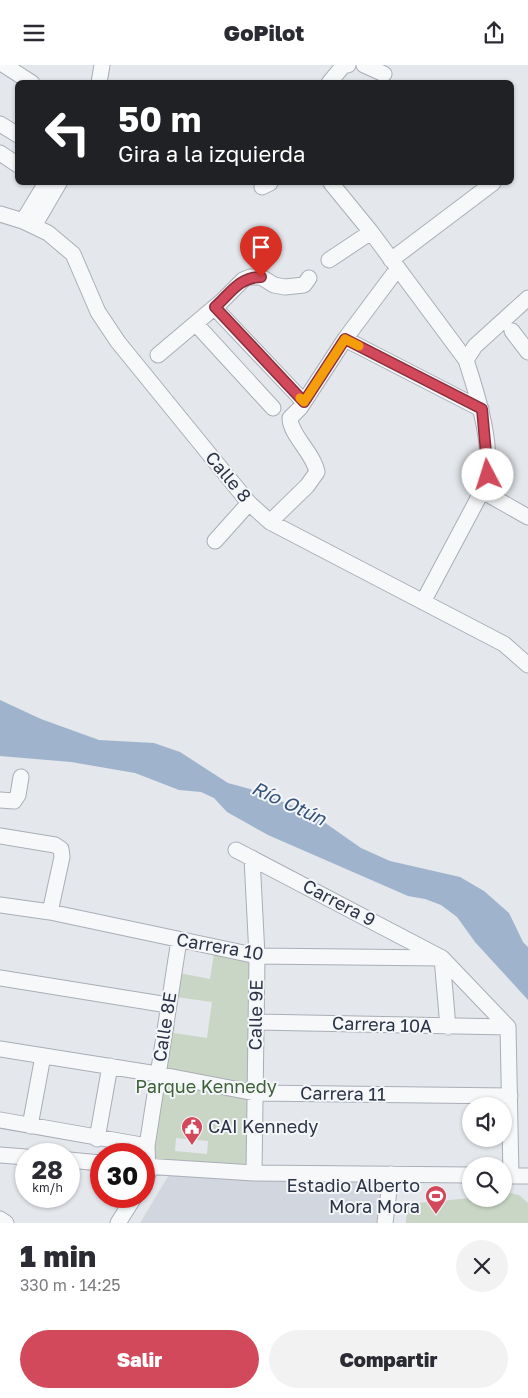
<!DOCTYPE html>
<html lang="es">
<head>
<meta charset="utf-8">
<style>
  :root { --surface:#fff; --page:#f2f2f3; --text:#2b2b33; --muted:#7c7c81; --accent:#d1495b }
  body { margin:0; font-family:"Golos Text",sans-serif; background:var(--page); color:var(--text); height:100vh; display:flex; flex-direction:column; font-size:19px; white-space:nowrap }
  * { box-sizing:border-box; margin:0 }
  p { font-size:16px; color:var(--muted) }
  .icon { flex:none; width:28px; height:28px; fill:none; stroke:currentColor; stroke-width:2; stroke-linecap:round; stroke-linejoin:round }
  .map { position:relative; height:1158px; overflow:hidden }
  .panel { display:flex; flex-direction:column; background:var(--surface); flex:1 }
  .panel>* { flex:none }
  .hud { position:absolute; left:15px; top:15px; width:499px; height:105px; border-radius:8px; box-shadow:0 1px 4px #0004; background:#202124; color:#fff; overflow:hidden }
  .buttons { position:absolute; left:462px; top:1032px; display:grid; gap:10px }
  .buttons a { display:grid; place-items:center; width:50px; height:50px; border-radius:50%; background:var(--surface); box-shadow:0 1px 4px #0004; font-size:25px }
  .speed { position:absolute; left:15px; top:1078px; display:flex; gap:10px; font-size:25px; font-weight:700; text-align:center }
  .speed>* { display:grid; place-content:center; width:65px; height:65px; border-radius:50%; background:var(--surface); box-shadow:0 1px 4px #0004; line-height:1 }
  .speed small { font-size:12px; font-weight:400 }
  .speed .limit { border:8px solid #d22; background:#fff; color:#111 }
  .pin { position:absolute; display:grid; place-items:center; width:42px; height:42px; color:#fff; margin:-51px -21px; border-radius:50% 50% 50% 0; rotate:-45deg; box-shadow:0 0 5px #0007 }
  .pin .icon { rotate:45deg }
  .me { position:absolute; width:55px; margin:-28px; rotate:355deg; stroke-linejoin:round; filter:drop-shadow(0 0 4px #0008) }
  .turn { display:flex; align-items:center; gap:18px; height:105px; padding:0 20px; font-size:22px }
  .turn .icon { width:65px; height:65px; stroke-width:2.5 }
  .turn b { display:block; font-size:35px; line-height:42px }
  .round { display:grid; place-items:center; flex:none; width:52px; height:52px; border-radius:26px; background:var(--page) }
  .headline { display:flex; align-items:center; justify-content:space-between; height:85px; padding:0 20px }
  h1 { font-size:30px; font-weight:800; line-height:38px }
  .primary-button { display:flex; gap:10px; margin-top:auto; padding:10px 20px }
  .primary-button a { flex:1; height:58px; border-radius:30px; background:var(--accent); color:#fff; font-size:20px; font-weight:800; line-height:58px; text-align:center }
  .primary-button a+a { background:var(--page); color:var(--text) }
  header { display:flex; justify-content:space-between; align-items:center; height:65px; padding:0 20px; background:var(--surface); font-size:22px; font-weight:800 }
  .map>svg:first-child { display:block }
  .built { fill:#d2d6de }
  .green { fill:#c9d6c5; fill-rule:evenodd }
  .water { fill:#9fb4cc }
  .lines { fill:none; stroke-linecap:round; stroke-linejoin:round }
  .river { stroke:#9fb4cc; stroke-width:18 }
  .minor-casing { stroke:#a9aeb7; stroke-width:17 }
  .minor { stroke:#f7f8fa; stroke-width:15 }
  .route-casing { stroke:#882f3b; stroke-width:12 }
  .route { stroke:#d1495b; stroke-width:9 }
  .slow { stroke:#f59e0b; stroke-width:9 }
  .labels { text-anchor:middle; stroke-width:4; stroke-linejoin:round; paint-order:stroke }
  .street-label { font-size:18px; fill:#2b3445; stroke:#f4f6f9 }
  .park-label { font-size:18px; fill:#3f6138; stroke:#f4f6f9 }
  .poi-label { font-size:18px; fill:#2b3445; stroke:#f4f6f9; text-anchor:start }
  .water-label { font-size:19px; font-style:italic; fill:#34527a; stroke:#f4f6f9 }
</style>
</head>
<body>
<header><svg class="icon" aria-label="menu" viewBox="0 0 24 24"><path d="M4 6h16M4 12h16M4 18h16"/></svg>GoPilot<svg class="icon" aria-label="share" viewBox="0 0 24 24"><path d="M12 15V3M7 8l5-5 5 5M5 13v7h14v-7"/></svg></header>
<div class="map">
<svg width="528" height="1158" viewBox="0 0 528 1158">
  <rect width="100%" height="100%" fill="#e4e7ec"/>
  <!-- built -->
  <path class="built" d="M170 1108 391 1109 385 1158H140Z"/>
  <!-- green -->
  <path class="green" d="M215 882 257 891 254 1108 148 1101 174 907 210 914ZM176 932 212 937 207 973 174 968 175 959H172ZM176 1073 208 1076 207 1089 175 1086Z
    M511 1128 519 1130 528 1138V1158H406L407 1139 471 1133 504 1134V1129Z"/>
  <!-- water -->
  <path class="water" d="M0 635 41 654 99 675 154 678 180 687 228 718 250 724 311 748 361 783 390 796 460 812 484 826 509 848 523 877 528 882V935L475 877 457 852 441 840 425 834 408 831 268 770 227 747 214 733 201 727 179 725 135 708 71 697 0 691V675L18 678 23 674 17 668 0 663Z"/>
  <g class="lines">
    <!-- river -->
    <path class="river" d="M0 668 46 677"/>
    <!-- minor casing -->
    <g class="minor-casing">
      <path id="minor" d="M4 0 32 18
        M364 0 384 9
        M99 18 102 0
        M329 18 343 1 348 0
        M0 59 18 70
        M0 88 18 100
        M331 118 371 167 466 295
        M262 122 270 118
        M0 149 23 156 48 168 73 189 98 247 118 277 249 438 270 457 504 579 528 600
        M23 156 46 118
        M34 161 59 118
        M329 195 371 167
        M391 195 493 118
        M215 243 304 337
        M196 259 273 343
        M512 266 528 287
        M345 274 481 344
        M158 290 222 236 243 215 250 212H261L274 220 285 222 304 220 309 213
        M482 426 528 452
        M270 457 307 421 317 407C313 387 290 370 290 353L300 343 345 274 398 203
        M215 476 249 438
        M423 537 482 426C498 392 477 329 466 295L475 281 528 233
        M0 735 14 736 18 730 21 712
        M0 771 55 780 61 784 62 792 50 847
        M236 785 442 893 508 962
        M252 793 257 891 254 1108
        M0 840 50 847 257 891 442 893
        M442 893 448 962
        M0 913 168 940
        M257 957 508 962
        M508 962 511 1111
        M0 984 157 1009 255 1028 510 1031
        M0 1055 147 1081
        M30 1061 43 991
        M97 1074 110 1001
        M0 1090 26 1092
        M69 1095 101 1098
        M144 1101 254 1108 471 1110
        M504 1111H528
        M144 1118 148 1109 147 1081 179 875
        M0 1154 6 1158
        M118 1158 135 1131
        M385 1158 391 1109"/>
    </g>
    <!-- minor -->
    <use href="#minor" class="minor"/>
  </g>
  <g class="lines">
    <!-- route casing -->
    <g class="route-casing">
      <path id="route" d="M261 212C239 212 230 229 215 242L304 337 345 274 482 344 488 410"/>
    </g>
    <!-- route -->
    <use href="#route" class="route"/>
    <!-- slow -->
    <path class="slow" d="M300 333 304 337 345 274 359 281"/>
  </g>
  <!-- icons -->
  <defs>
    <g id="civic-pin" transform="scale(1.125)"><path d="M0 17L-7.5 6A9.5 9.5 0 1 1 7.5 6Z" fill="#d1495b" stroke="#f4f6f9"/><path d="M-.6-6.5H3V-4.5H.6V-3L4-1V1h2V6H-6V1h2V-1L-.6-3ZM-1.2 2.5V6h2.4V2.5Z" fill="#fff"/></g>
    <g id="stadium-pin" transform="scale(1.125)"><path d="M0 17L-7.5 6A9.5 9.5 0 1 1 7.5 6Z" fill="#d1495b" stroke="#f4f6f9"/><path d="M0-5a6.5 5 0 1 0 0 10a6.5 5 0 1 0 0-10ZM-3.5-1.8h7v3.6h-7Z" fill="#fff"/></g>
  </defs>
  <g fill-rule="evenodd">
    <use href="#civic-pin" x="192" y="1062"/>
    <use href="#stadium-pin" x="436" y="1131"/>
  </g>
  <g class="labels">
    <!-- street labels -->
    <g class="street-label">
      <text transform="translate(228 412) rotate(50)" y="6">Calle 8</text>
      <text transform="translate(339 838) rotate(28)" y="6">Carrera 9</text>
      <text transform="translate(220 882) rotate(10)" y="6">Carrera 10</text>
      <text transform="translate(256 950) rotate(-89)" y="6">Calle 9E</text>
      <text transform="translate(382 960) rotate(2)" y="6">Carrera 10A</text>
      <text transform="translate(165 962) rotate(-81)" y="6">Calle 8E</text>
      <text transform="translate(343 1029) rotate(1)" y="6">Carrera 11</text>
    </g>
    <!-- park labels -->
    <g class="park-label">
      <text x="206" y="1028">Parque Kennedy</text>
    </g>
    <!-- poi labels -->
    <g class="poi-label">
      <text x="208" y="1068">CAI Kennedy</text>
      <text x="420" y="1127" text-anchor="end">Estadio Alberto<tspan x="420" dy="21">Mora Mora</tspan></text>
    </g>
    <!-- water labels -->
    <g class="water-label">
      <text transform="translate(289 738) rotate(25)" y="7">Río Otún</text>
    </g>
  </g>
</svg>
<div class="buttons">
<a><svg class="icon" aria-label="sound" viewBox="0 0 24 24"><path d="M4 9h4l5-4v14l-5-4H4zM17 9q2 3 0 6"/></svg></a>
<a><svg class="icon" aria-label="search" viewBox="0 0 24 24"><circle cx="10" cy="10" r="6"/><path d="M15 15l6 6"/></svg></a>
</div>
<div class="speed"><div>28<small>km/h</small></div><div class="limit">30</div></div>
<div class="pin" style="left:261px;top:212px;background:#d93025"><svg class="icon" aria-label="arrive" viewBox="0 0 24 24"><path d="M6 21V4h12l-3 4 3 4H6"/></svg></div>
<svg class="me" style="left:488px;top:410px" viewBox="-20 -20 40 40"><circle r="19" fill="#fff"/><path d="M0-13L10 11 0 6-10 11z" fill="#d1495b"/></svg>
<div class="hud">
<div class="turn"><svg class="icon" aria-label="left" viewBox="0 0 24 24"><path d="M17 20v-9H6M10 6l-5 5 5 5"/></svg><div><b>50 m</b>Gira a la izquierda</div></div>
</div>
</div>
<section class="panel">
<div class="headline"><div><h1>1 min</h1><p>330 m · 14:25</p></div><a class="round"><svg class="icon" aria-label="close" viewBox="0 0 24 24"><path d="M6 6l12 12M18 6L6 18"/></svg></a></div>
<div class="primary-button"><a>Salir</a><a>Compartir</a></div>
</section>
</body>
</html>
